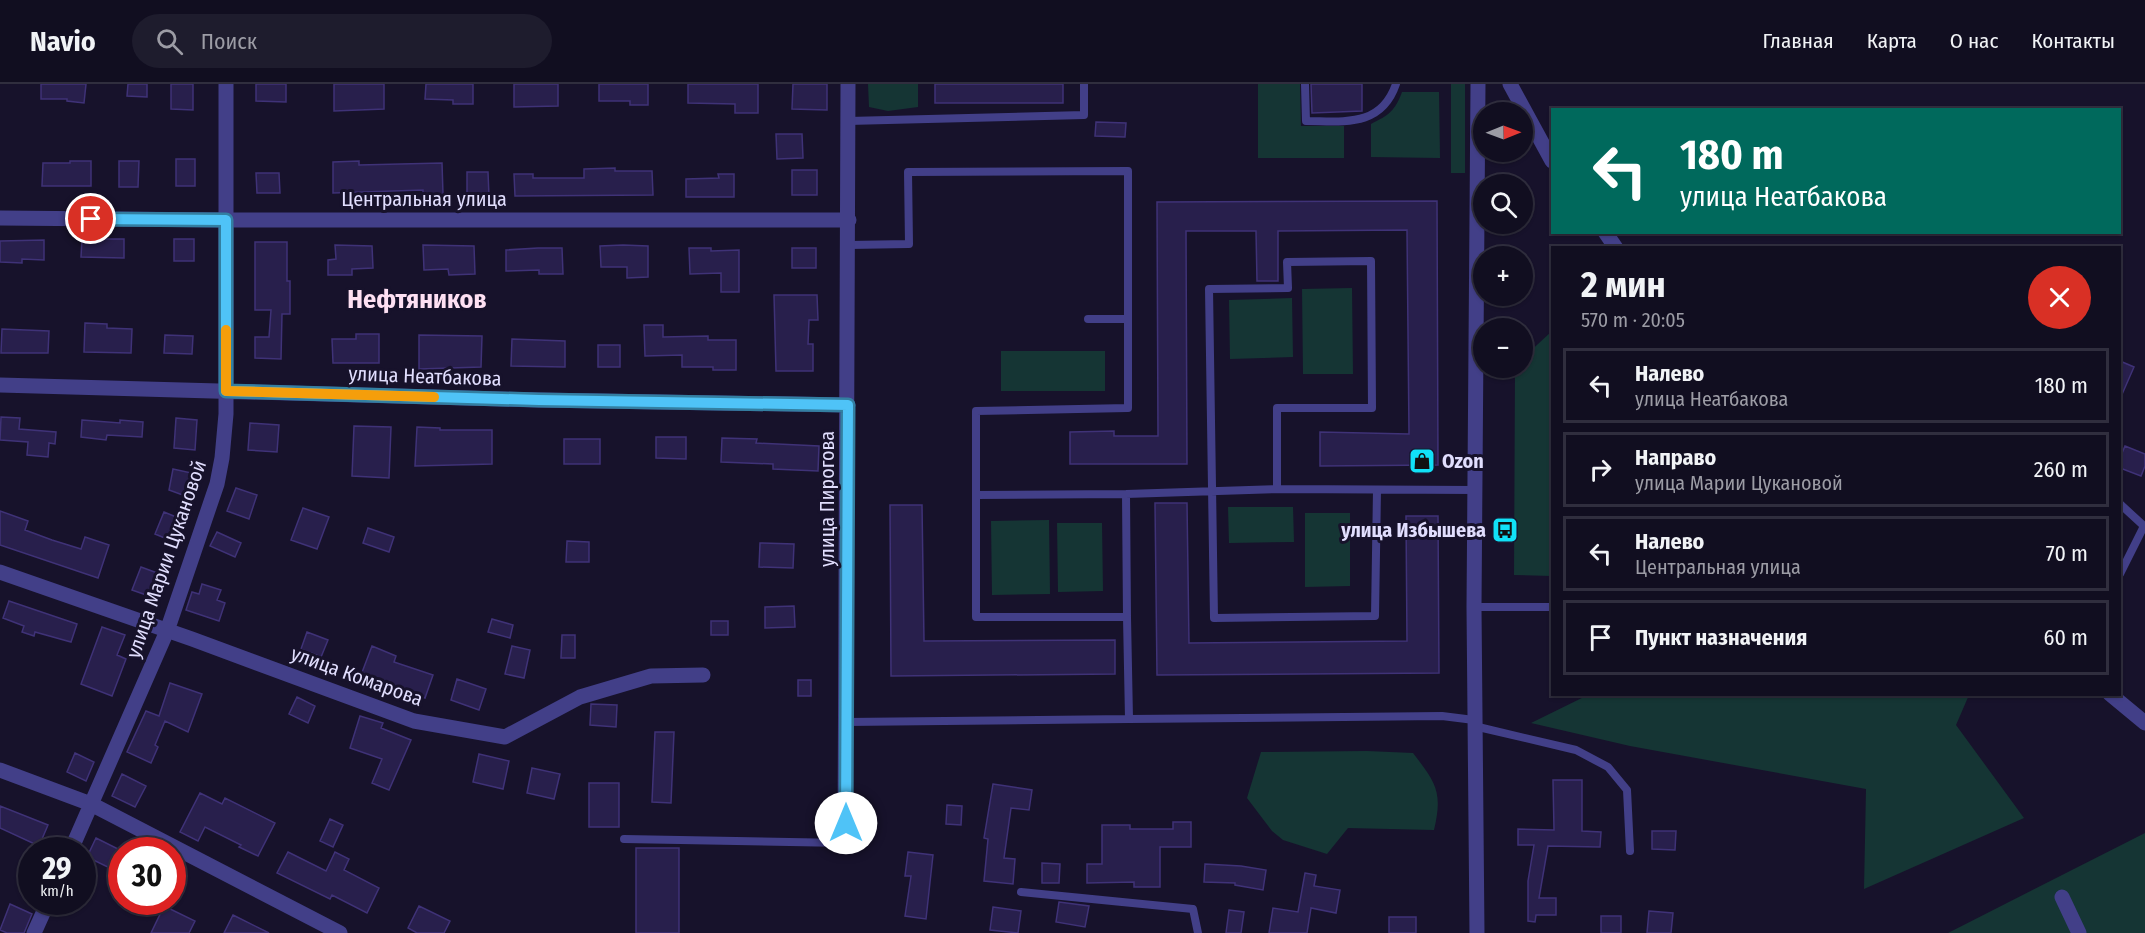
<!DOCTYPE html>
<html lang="ru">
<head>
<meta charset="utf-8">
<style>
  :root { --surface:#110e20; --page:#1e1c2d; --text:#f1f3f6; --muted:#9c9ca5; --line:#302e3e }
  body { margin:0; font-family:"Fira Sans Condensed",sans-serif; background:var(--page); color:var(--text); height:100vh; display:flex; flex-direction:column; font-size:22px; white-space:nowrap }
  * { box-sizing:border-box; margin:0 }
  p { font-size:20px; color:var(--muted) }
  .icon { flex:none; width:33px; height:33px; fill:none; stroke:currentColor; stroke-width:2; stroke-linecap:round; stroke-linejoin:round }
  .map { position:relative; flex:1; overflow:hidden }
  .details { position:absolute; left:1551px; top:162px; width:570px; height:450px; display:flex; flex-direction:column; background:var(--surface); border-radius:0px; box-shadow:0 2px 4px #0004,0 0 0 2px var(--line) }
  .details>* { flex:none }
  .guide { position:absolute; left:1551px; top:24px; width:570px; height:126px; border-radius:0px; box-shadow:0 2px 4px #0004,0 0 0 2px var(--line); background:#00695c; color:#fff; overflow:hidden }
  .needle { width:39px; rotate:89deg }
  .tools { position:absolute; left:1473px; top:18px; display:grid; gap:12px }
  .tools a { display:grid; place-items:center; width:60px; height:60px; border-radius:50%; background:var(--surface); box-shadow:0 2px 4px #0004,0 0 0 2px var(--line); font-size:30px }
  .speed { position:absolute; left:18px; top:753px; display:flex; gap:12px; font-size:30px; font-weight:700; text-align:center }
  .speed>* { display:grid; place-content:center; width:78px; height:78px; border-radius:50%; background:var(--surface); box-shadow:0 2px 4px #0004,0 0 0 2px var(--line); line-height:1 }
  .speed small { font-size:15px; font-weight:400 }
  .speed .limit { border:9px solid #d22; background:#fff; color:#111 }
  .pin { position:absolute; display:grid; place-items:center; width:51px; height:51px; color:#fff; margin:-26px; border:3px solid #fff; border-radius:50%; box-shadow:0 2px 6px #0007 }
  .me { position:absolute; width:66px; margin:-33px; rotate:0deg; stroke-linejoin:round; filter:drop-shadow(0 0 4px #0008) }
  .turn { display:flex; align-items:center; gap:21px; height:126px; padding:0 30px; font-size:27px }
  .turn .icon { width:78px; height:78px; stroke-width:2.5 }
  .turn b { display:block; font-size:42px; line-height:51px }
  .round { display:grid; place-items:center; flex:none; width:63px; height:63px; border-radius:32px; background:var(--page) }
  .headline { display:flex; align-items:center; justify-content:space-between; height:102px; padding:0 30px }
  h1 { font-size:36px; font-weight:700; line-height:45px }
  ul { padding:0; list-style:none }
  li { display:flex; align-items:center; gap:18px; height:75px; margin:0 12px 9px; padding:0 18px; border:3px solid var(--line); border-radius:0px }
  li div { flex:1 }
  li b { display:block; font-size:22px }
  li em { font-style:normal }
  header { display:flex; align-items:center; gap:36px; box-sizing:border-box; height:84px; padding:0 30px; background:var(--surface); border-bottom:2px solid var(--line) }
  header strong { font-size:28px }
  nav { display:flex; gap:33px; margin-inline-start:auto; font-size:21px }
  .search { width:420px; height:54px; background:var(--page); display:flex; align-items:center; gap:15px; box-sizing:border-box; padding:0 21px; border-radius:33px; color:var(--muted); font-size:22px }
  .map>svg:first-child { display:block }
  .green { fill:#153534 }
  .building { fill:#281f4c; stroke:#3f3277; stroke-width:1.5 }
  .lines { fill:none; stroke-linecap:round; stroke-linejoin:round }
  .service { stroke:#423f88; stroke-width:8 }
  .minor { stroke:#423f88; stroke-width:15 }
  .route-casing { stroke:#337fa1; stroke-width:15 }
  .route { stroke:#4fc3f7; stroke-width:10 }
  .slow { stroke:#f59e0b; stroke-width:10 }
  .labels { text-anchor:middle; stroke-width:6; stroke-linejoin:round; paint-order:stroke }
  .street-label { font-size:20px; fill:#e1defe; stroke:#17122b }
  .poi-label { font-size:20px; font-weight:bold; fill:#e1defe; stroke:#17122b; text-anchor:start }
  .district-label { font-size:26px; font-weight:bold; fill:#fee0f3; stroke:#17122b }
</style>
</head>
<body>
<header>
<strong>Navio</strong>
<div class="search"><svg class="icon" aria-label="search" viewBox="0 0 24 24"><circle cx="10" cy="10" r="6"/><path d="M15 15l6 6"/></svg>Поиск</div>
<nav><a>Главная</a><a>Карта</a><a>О нас</a><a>Контакты</a></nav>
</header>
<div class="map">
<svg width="2145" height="849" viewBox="0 0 2145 849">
  <rect width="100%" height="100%" fill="#17122b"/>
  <!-- green -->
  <path class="green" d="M868 0H918V23L888 27 869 23Z
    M1258 0H1300L1301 42H1344V74H1258Z
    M1451 0H1465V89H1451Z
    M1402 8H1439L1440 74 1371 73V40C1389 31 1395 27 1402 8Z
    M1352 204 1353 290H1303L1302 205Z
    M1292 214 1293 273 1230 275 1229 216Z
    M1552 247V492L1514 491 1515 284H1522L1523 274Z
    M1001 267H1105V307H1001Z
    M1228 423H1293L1294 458 1229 459Z
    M1305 429H1350V502L1305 503Z
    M1049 436 1050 510 992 511 991 437Z
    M1057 439H1102L1103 507 1058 508Z
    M1590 610 1969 611 1956 641 2024 734 1864 805 1866 705 1630 662 1531 639Z
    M1367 667 1413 669C1436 699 1443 708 1434 746L1348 744 1327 770 1283 756 1272 747 1247 714 1261 668Z
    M2145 749V849H1948Z"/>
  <!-- building -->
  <path class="building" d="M41 0H86L84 19 67 17V15H41Z
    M128 0H147V13L127 12Z
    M171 0H193V26L171 25Z
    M256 0H286V18L256 17Z
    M334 0H384V25L334 27Z
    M426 0H473V20H453V16L425 15Z
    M514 0H558V22L514 23Z
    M599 0H648V21H630V17H599Z
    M688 0H758V29H735V20L688 19Z
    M793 0H827V26L792 25Z
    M935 0H1063V19H935Z
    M1311 0H1362V27L1312 29Z
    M1096 38 1126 39 1125 53 1095 52Z
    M776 50H802L803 74 777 75Z
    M176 75H195V102H176Z
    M70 77H91V102H42L43 79H70Z
    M119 77H139L138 103H119Z
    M359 77V81L442 79 443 110H423V106L333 109V78Z
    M615 84V87H652L653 111 515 112 514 90H533V94H584V85Z
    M792 86H817V111H792Z
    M467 88H488L489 112H467Z
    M256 89H279L280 109H257Z
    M718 90H734V113H686V95L719 94Z
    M1437 117 1438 381 1320 382V348L1409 350 1407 146 1278 147V197H1257L1256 147H1186L1187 380H1070V348L1114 347V352H1158L1157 118Z
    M82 155H124V174L81 173Z
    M174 155H194V177H174Z
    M44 156V176L22 175V179L0 178V157Z
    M255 158H287V197H290V230H282L281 275 255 274V253H269L271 226H255Z
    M335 161 372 162 373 184 352 185V191H328V176L336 175Z
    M423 161 474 162 475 190 449 191 448 185 424 186Z
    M623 161 648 162V193L627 194V183H601L600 162Z
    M538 164H562L563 190H539V186L506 187V166Z
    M689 164H711V167L739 166V208H721V189L690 190Z
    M792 164H816V184H792Z
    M774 211H817L818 236H809L808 260H813V287H776Z
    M85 239 107 240V244L132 245 131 269 84 268Z
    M644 241H663V253L708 252V256H736V286H713V283H682V271L645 272Z
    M2 245 49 247 48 269H1Z
    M356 250H379V279H333L332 255H356Z
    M165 251 193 252 192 270 164 269Z
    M419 251 482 252 481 283 419 285Z
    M512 255 565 257V283L511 282Z
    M598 261H620V283H598Z
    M2120 277 2134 283 2120 315Z
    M1 333 20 334 19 345 56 348 55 360 49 359 48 373 27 371 28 358 0 356Z
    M176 334 197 336 195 366 174 364Z
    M82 336 120 339V336L143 338 142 353 107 351 106 356 81 353Z
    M250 339 279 341 277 368 248 366Z
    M354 342 391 343 389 394 352 392Z
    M417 343 440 344V346H492V380L415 382Z
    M656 353H686V375L656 374Z
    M722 354 757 355 756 359 819 362 818 387 773 385V380L721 378Z
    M564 355H600V380H564Z
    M2125 362 2145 370V382L2141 392 2120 384V374Z
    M173 385 196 390 191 414 169 406Z
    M236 404 257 411 249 435 227 427Z
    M1155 419H1187L1189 559 1407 557 1406 432H1438L1439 589 1157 591Z
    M890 421H922L924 557 1115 556V590L891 592Z
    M303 424 329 433 317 465 291 456Z
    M0 427 28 437 25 446 52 456 81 465 85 453 109 461 98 494 0 461Z
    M164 428 181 435 172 457 155 450Z
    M368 444 394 453 389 468 363 459Z
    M217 448 241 459 235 473 210 462Z
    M567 457 589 458V478H566Z
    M760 459 794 460 793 484 759 483Z
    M141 483 160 490 152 513 132 506Z
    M202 500 221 506 217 516 225 519 219 537 186 526 192 508 199 510Z
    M9 517 77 540 71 558 35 548 34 552 22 548 24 542 3 534Z
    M794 522 795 543 765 544V523Z
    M492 535 513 541 510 554 488 548Z
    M711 537H728V551H711Z
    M102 543 125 551 117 571 126 575 112 612 81 600Z
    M307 548 328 556 321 573 301 565Z
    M562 551H575V574H561Z
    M372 562 396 572 394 578 433 591 425 614 361 591Z
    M512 562 530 566 524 594 505 590Z
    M457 595 486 605 479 626 451 616Z
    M798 596H811V612H798Z
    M170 599 202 610 188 648 165 637 155 661 158 663 151 679 127 668 146 627 159 632Z
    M297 613 315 622 308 639 289 630Z
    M591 620 617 621 616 643 590 641Z
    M360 632 383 639 381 644 411 656 389 706 372 699 382 675 350 664Z
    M655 648H674L671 719 652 718Z
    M75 669 94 678 86 697 67 688Z
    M479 670 509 677 503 705 473 698Z
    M532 684 560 690 554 715 527 709Z
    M122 690 146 702 135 723 112 712Z
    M1553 696H1582V747L1601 748 1600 763 1548 762 1539 814H1556V831H1536L1535 838 1528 837V797L1534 761H1518V745L1554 746Z
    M589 699H619V743H589Z
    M993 700 1032 706 1029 726 1011 724 1004 774 1015 775 1013 800 984 797 988 755 984 754Z
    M200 709 222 720 225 714 275 739 258 772 239 763 241 761 205 743 198 757 180 748Z
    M947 721 962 722 961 741 946 740Z
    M0 722 48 741 39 762 0 744Z
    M330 735 343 741 333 763 320 757Z
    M1173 738H1191V763H1160V803H1134V798L1087 799V780H1102V741H1130V745H1173Z
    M1652 747H1676L1675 766 1652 765Z
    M96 754 122 767V776L116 787 87 773Z
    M636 764H679V849H636Z
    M288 768 326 787 335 768 349 775 344 786 379 804 367 829 332 811 330 815 277 789Z
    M908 768 933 771 926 835 905 832 911 792H905Z
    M1042 779 1060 780 1059 799H1042Z
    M1205 780 1241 782 1266 786 1263 806 1235 801V799L1204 798Z
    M1305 789 1316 791 1314 802 1340 806 1336 829 1311 824 1307 849H1269L1273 824 1298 828Z
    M1059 818 1089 822 1085 843 1056 838Z
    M10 820 32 830 24 849H7L0 846Z
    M164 822 195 837 189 849H151Z
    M419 822 450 837 444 849H417L408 844Z
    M993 823 1021 827 1018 849 990 846Z
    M1229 826 1244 828 1241 849H1226Z
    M1649 827 1673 829 1671 849H1647Z
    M233 831 269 849H224Z
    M1601 832H1621V849H1601Z
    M1389 833H1416V849H1389Z"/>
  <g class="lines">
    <!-- service -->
    <path class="service" d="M1305 0 1306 37C1343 37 1381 44 1396 0
      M848 37 1084 31V0
      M849 161 909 160 908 88 1128 87V324L976 327V411L1126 410 1277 405 1475 406
      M1088 235H1127
      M1277 405V324H1372L1371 177 1287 178 1288 204 1209 205 1214 534 1375 532 1377 406
      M1126 410 1127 533
      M2120 420 2144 442 2120 490
      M1474 523H1552
      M1129 635 1442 632 1474 636
      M846 638 1129 635 1127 533H976V411
      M1474 642 1576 666 1608 683 1627 706 1630 767
      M624 755 845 759
      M1021 808 1193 825 1198 849"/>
    <!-- minor -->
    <path class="minor" d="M1510 0 1552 77
      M0 134 226 136H849
      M1605 148 1616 164
      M0 301 539 316 848 321
      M0 488 192 555 414 637 505 653 580 613 651 592 703 591
      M2110 610 2145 639
      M0 686 91 720 340 849
      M845 759 848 0
      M71 766 167 547 217 400 222 374 226 330V0
      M2062 813 2079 849
      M34 849 48 818
      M1477 849 1474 523 1478 0"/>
  </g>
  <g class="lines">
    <!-- route casing -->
    <g class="route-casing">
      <path id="route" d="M91 135 226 136V307L539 316 848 321 846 739"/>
    </g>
    <!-- route -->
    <use href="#route" class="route"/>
    <!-- slow -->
    <path class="slow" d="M226 246V307L434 313"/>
  </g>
  <!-- icons -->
  <defs>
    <g id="shop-square" transform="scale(1.35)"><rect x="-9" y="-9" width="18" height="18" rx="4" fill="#11e1f7" stroke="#17122b"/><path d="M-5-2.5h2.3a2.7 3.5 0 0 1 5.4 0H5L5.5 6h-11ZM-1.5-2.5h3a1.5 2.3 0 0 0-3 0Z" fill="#111"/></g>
    <g id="bus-square" transform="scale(1.35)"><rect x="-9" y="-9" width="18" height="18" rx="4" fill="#11e1f7" stroke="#17122b"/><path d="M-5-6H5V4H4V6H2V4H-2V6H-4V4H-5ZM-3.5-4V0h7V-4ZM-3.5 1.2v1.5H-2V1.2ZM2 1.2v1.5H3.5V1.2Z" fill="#111"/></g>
  </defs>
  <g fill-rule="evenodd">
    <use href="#shop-square" x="1422" y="377"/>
    <use href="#bus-square" x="1505" y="446"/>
  </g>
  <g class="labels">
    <!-- street labels -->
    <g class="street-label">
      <text x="424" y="122">Центральная улица</text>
      <text transform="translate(425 292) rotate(2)" y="7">улица Неатбакова</text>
      <text transform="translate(827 415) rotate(-90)" y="7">улица Пирогова</text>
      <text transform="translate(166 475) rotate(-71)" y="7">улица Марии Цукановой</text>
      <text transform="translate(357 592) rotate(20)" y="7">улица Комарова</text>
    </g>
    <!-- poi labels -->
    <g class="poi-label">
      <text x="1442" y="384">Ozon</text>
      <text x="1486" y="453" text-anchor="end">улица Избышева</text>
    </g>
    <!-- district labels -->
    <g class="district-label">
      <text x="417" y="224">Нефтяников</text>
    </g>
  </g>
</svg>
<div class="tools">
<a><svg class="needle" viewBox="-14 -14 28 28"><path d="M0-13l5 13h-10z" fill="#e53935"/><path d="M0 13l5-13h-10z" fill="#9c9ca5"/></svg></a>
<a><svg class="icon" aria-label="search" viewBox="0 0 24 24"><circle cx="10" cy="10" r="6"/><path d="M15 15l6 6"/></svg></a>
<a>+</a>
<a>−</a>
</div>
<div class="speed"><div>29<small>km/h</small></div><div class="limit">30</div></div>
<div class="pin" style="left:91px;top:135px;background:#d93025"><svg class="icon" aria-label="arrive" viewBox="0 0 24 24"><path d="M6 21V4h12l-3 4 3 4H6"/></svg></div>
<svg class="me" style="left:846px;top:739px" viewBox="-20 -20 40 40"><circle r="19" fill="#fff"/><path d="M0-13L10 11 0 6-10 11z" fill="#4fc3f7"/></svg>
<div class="guide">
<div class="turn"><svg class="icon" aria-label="left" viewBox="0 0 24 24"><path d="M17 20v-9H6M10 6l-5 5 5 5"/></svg><div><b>180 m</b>улица Неатбакова</div></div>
</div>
<section class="details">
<div class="headline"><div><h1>2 мин</h1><p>570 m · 20:05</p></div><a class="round" style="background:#d93025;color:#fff"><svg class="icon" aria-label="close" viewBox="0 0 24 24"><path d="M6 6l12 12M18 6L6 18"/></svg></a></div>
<ul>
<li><svg class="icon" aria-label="left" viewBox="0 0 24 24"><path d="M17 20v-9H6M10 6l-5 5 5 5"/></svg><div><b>Налево</b><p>улица Неатбакова</p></div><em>180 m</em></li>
<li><svg class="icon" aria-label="right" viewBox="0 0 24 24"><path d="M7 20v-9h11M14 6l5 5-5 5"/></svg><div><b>Направо</b><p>улица Марии Цукановой</p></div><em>260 m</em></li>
<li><svg class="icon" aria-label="left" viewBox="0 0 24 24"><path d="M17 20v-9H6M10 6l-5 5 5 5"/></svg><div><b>Налево</b><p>Центральная улица</p></div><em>70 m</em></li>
<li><svg class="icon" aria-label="arrive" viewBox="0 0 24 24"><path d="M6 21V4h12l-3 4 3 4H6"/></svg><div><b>Пункт назначения</b></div><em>60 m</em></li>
</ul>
</section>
</div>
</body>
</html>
